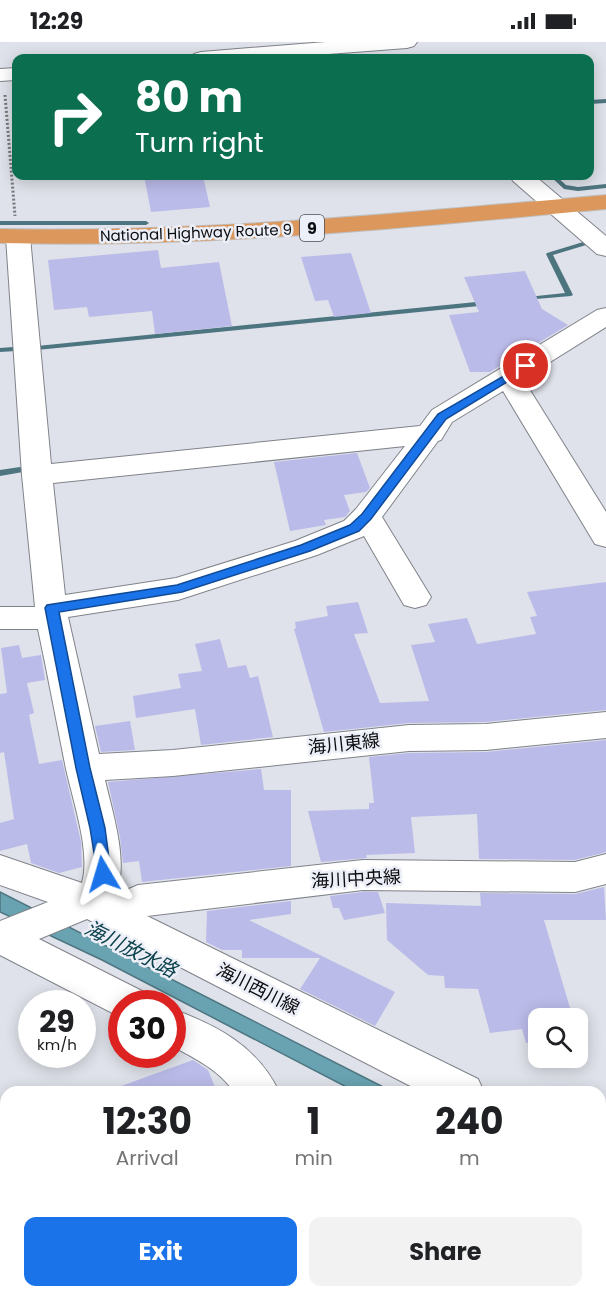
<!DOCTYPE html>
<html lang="en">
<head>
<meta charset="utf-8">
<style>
  :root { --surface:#fff; --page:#f2f2f2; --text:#202124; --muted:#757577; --accent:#1a73e8 }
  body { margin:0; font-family:Poppins,"Noto Sans JP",sans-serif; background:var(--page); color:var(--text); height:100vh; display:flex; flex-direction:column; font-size:22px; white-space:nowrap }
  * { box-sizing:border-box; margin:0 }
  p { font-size:20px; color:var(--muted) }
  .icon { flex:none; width:33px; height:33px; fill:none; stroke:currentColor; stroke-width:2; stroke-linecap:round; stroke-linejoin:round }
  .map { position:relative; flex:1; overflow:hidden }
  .side { position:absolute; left:0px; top:1044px; width:606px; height:212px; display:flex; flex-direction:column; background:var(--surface); border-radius:18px 18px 0 0; box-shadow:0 3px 15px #0003 }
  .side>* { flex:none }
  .guide { position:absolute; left:12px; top:12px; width:582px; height:126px; border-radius:12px; box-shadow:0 3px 15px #0003; background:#0b6e4f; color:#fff; overflow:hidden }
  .fabs { position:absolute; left:528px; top:966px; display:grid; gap:12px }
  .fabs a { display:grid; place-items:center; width:60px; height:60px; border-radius:12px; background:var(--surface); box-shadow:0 3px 15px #0003; font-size:30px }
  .speed { position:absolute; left:18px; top:948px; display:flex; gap:12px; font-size:30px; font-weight:700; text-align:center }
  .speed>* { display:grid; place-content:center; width:78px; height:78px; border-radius:50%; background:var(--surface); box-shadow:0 3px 15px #0003; line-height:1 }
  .speed small { font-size:15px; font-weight:400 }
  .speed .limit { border:9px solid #d22; background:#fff; color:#111 }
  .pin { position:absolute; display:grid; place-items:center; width:51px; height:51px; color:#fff; margin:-26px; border:3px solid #fff; border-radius:50%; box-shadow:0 2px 6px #0007 }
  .me { position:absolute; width:66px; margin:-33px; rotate:353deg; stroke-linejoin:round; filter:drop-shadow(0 0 4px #0008) }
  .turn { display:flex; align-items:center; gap:21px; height:126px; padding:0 24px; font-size:27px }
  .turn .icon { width:78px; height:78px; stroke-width:2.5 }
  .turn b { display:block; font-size:42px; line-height:51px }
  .eta { display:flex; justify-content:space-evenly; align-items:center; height:102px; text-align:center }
  .eta b { font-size:36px; font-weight:700; line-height:42px }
  .primary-button { display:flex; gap:12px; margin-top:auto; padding:12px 24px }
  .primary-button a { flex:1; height:69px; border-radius:12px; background:var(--accent); color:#fff; font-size:24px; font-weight:700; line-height:69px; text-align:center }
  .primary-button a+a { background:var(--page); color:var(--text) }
  .status { display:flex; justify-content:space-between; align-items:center; height:42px; padding:0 30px; background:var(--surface); direction:ltr }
  .status svg { height:16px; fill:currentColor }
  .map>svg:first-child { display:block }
  .water { fill:#69a2b1; stroke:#4d7580; stroke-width:1.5 }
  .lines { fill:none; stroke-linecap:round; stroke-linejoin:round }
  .stream { fill:#4d7580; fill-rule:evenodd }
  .building { fill:#bbbbe9 }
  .minor-casing { stroke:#80838a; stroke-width:2 }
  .highway-casing { stroke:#c0c0c1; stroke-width:2 }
  .path { stroke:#77797e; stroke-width:3; stroke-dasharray:2 2; stroke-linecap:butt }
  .minor { fill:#fff; fill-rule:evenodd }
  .highway { fill:#db975c; fill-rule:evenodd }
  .route { fill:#1a73e8; stroke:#114b97; stroke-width:1.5 }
  .labels { text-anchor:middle; stroke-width:5; stroke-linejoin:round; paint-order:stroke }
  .far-street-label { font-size:15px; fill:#0b0c0f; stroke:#eceff7 }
  .shield { fill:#eceff7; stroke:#4e5055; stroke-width:1.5 }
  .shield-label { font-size:16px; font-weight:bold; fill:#0b0c0f }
  .street-label { font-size:18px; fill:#0b0c0f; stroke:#eceff7 }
  .water-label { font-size:20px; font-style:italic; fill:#0b414c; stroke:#eceff7 }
</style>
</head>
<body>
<div class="status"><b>12:29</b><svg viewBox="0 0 49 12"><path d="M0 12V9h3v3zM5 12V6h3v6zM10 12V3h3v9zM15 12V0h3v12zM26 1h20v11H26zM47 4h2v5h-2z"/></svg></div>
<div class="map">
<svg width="606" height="1255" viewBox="0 0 606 1255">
  <rect width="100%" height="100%" fill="#dfe2ea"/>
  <!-- water -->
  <path class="water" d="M0 850 393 1050H356L102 918 0 870Z"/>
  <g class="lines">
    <!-- stream -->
    <path class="stream" d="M203 12 205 13V15L163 16 166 14Z
      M606 57V61L590 62V58Z
      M16 106V110L13 109V107Z
      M550 134H556L566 143 578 145 606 142V146L578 149 564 147Z
      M0 179H146L149 181 146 183H0Z
      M606 193V197L553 213 573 253 571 254 525 258 523 257 527 255 565 251 546 212 547 211Z
      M486 259H489V263L37 308 33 306 37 304Z
      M13 305H16V309L0 310V306Z
      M20 425 23 426 24 428 23 430 0 434V428Z"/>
  </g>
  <!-- building -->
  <path class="building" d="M144 134H203L210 165 151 170Z
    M158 208 161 226 219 220 232 284 155 292 152 269 89 275 87 265 54 268 48 218Z
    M351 211 371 271 334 275 328 258 315 259 301 215Z
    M525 229 542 267 568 283 490 330H470L449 273 479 270 464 235Z
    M357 411 370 446 366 450 344 453 350 469 345 475 324 478 326 483 290 489 274 420Z
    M606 540V668L486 680 409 681 324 690 294 587 296 586 295 580 328 574 326 564 358 560 368 591 354 592 380 661 429 659 411 603 435 600 428 582 467 576 477 602 536 592 530 575 537 574 527 550Z
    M220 597 228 626 246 623 250 636 258 634 273 695 201 703 195 667 136 676 133 654 181 646 178 632 202 629 195 602Z
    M19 603 22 616 41 613 45 638 27 641 34 671 29 673 39 722 62 718 81 800 82 825 59 831 31 821 27 802 0 809V781L14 777 4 710 0 711V652L7 651 1 606Z
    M130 679 135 708 101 710 95 684Z
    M606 698V810L575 818 479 817 477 772 411 775 415 811 366 813 367 816 321 820 308 769 369 767V761H374L369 715 409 711 486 710Z
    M261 727 264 748H291V824L142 840 139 819 123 821 120 795 108 740Z
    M604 845 606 878H544L573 976H538V1000L526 1001 522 987 490 991 478 947 445 946 444 934 428 933 387 898 386 861 481 864 480 851 575 852Z
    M363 850H378L385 871 344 878 339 866H333L330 854Z
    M291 859V872L249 878 395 950 375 984 300 947 320 916H242V908H222L206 900 207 869Z
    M193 1018 208 1028 217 1050H113V1047Z"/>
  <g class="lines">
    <!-- minor casing -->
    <g class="minor-casing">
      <path id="minor" d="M326 0H417L414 4 407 6 276 16H190L194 12 201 10Z
        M16 26V38L0 39V27Z
        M510 134H535L606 194V214L597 212 513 139Z
        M18 188 27 190 30 195 51 422 420 384 432 368 597 268 606 266V285L523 337 606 470V505L595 502 503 349 452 380 441 398 438 399 382 475 431 555 426 563 415 566 404 563 364 494 317 513 178 558 68 575 99 712 173 708 409 683 486 682 606 670V696L486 708 409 709 173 734 105 738C112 769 130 823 115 853L138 843 363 818 575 820 606 812V842L575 850 363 848 147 874 478 1037 484 1050H422L87 877 39 897 144 950 149 962H122V976L0 913V879L48 860 0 843V813L82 841C91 810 73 759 66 727 57 682 48 634 38 587H0V565H35L22 433 6 195 9 190ZM405 404 356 467 344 479 295 499 176 536 65 553 53 441Z
        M172 967C217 983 258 1005 279 1050H234C219 1028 196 1017 172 1004Z
        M600 1099 606 1101V1142L600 1140Z
        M600 1184 606 1187V1231L600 1228Z
        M358 1250H404L407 1255H361Z
        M413 1250H467L464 1255H410Z"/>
    </g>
    <!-- highway casing -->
    <g class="highway-casing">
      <path id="highway" d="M606 153V167C404 186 203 206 0 201V187C203 191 404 171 606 153Z"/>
    </g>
    <!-- path -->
    <path class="path" d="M5 53 15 174"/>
    <!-- minor -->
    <use href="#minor" class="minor"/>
    <!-- highway -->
    <use href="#highway" class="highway"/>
  </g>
  <!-- route -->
  <path class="route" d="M526 321 530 322V326L446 377 371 477 359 489 310 509 182 550 59 570 90 726 105 786 111 832 108 836 103 838 98 836 90 786 76 726 45 566 47 563 177 543 301 503 350 483 362 472 438 372Z"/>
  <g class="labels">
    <!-- far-street labels -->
    <g class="far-street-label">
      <text transform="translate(196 191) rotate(-2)" y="5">National Highway Route 9</text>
    </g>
    <!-- shield labels -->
    <rect class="shield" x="300" y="173" width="24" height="26" rx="4.5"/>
    <g class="shield-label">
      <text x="312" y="192">9</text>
    </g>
    <!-- street labels -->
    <g class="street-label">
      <text transform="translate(344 702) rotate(-6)" y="6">海川東線</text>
      <text transform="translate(356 837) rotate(-3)" y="6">海川中央線</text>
      <text transform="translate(258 947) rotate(27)" y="6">海川西川線</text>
    </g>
    <!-- water labels -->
    <g class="water-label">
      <text transform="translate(131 907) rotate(27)" y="7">海川放水路</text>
    </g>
  </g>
</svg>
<div class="fabs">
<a><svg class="icon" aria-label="search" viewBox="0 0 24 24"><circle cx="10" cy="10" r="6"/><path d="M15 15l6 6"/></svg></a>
</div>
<div class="speed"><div>29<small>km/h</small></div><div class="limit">30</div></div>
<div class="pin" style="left:526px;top:324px;background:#d93025"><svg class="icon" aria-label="arrive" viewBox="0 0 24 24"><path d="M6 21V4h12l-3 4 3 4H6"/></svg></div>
<svg class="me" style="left:103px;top:832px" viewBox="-20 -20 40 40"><path d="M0-17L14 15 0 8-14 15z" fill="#1a73e8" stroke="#fff" stroke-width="4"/></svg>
<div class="guide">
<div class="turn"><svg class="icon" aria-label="right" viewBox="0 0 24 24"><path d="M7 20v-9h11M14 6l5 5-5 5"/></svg><div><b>80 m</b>Turn right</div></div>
</div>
<section class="side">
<div class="eta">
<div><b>12:30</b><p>Arrival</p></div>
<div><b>1</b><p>min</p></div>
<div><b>240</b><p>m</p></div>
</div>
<div class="primary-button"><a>Exit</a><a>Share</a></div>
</section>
</div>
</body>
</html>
